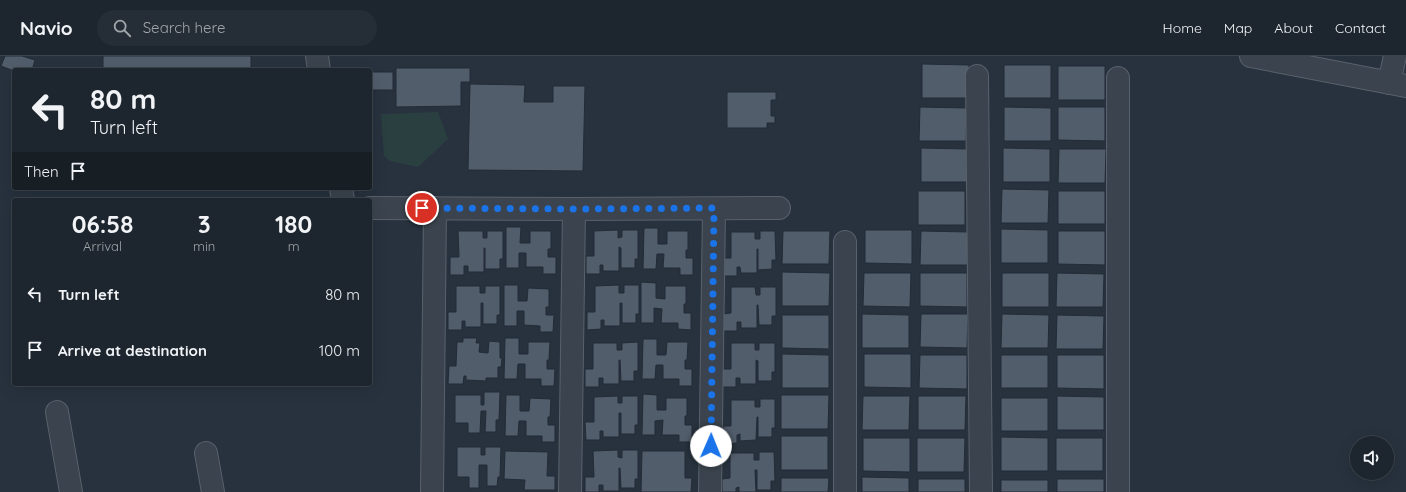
<!DOCTYPE html>
<html lang="en">
<head>
<meta charset="utf-8">
<style>
  :root { --surface:#1d262e; --page:#252e36; --text:#f1f3f6; --muted:#a0a5aa; --line:#3b434a }
  body { margin:0; font-family:Quicksand,sans-serif; background:var(--page); color:var(--text); height:100vh; display:flex; flex-direction:column; font-size:15px; white-space:nowrap }
  * { box-sizing:border-box; margin:0 }
  p { font-size:13px; color:var(--muted) }
  .icon { flex:none; width:22px; height:22px; fill:none; stroke:currentColor; stroke-width:2; stroke-linecap:round; stroke-linejoin:round }
  .map { position:relative; flex:1; overflow:hidden }
  .panel { position:absolute; left:12px; top:142px; width:360px; height:188px; display:flex; flex-direction:column; background:var(--surface); border-radius:4px; box-shadow:0 4px 16px #0002,0 0 0 1px var(--line) }
  .panel>* { flex:none }
  .top-card { position:absolute; left:12px; top:12px; width:360px; height:122px; border-radius:4px; box-shadow:0 4px 16px #0002,0 0 0 1px var(--line); background:#1d262e; color:var(--text); overflow:hidden }
  .tools { position:absolute; left:1350px; top:380px; display:grid; gap:8px }
  .tools a { display:grid; place-items:center; width:44px; height:44px; border-radius:50%; background:var(--surface); box-shadow:0 4px 16px #0002,0 0 0 1px var(--line); font-size:20px }
  .pin { position:absolute; display:grid; place-items:center; width:34px; height:34px; color:#fff; margin:-17px; border:2px solid #fff; border-radius:50%; box-shadow:0 1px 4px #0007 }
  .me { position:absolute; width:44px; margin:-22px; rotate:1deg; stroke-linejoin:round; filter:drop-shadow(0 0 3px #0008) }
  .turn { display:flex; align-items:center; gap:14px; height:84px; padding:0 12px; font-size:18px }
  .turn .icon { width:52px; height:52px; stroke-width:2.5 }
  .turn b { display:block; font-size:28px; line-height:34px }
  .then { display:flex; align-items:center; height:38px; padding:0 12px; background:#0003; gap:8px; font-size:15px }
  .eta { display:flex; justify-content:space-evenly; align-items:center; height:68px; text-align:center }
  .eta b { font-size:24px; font-weight:800; line-height:28px }
  ul { padding:0; list-style:none }
  li { display:flex; align-items:center; gap:12px; height:56px; padding:0 12px }
  li div { flex:1 }
  li b { display:block; font-size:15px }
  li em { font-style:normal }
  header { display:flex; align-items:center; gap:24px; box-sizing:border-box; height:56px; padding:0 20px; background:var(--surface); border-bottom:1px solid var(--line) }
  header strong { font-size:19px }
  nav { display:flex; gap:22px; margin-inline-start:auto; font-size:14px }
  .search { width:280px; height:36px; background:var(--page); display:flex; align-items:center; gap:10px; box-sizing:border-box; padding:0 14px; border-radius:22px; color:var(--muted); font-size:15px }
  .map>svg:first-child { display:block }
  .green { fill:#2a4040 }
  .building { fill:#525d6c; stroke:#222b36 }
  .lines { fill:none; stroke-linecap:round; stroke-linejoin:round }
  .minor-casing { stroke:#59626c; stroke-width:24 }
  .minor { stroke:#3b444e; stroke-width:22 }
  .route { stroke:#1a73e8; stroke-width:7; stroke-dasharray:0 12.6 }
</style>
</head>
<body>
<header>
<strong>Navio</strong>
<div class="search"><svg class="icon" aria-label="search" viewBox="0 0 24 24"><circle cx="10" cy="10" r="6"/><path d="M15 15l6 6"/></svg>Search here</div>
<nav><a>Home</a><a>Map</a><a>About</a><a>Contact</a></nav>
</header>
<div class="map">
<svg width="1406" height="436" viewBox="0 0 1406 436">
  <rect width="100%" height="100%" fill="#27323e"/>
  <!-- green -->
  <path class="green" d="M438 56 448 83 418 111 390 105 384 100 381 58Z"/>
  <!-- building -->
  <path class="building" d="M5 0H22L35 4 32 14 14 15 1 10Z
    M103 0H251V14H103Z
    M922 8 969 9V42H922Z
    M1004 9H1051V42H1004Z
    M1058 10H1105V44H1058Z
    M396 12H470V26H461V50L396 51Z
    M370 16H393V34H370Z
    M470 28 525 29 524 46H553V30H585L583 115 468 114Z
    M727 36H776V44H771V60H775V67H767V72H727Z
    M920 51 967 52 966 85H919Z
    M1004 51 1051 52V85H1004Z
    M1058 51H1105V85L1058 84Z
    M921 92 968 93 967 126H921Z
    M1003 92 1050 93V126H1003Z
    M1059 93H1106L1105 127H1058Z
    M1002 133 1049 134 1048 167H1001Z
    M918 135H965V169H918Z
    M1058 135H1105V168H1058Z
    M506 171H521L520 187H530V175H551V193H548V201H556V218H543V211H526V197H519V212H506Z
    M644 172H658V188H667V175H688V194H686V202H693V219H680V212H663L664 198H657L656 213H643Z
    M1001 173 1048 174V207H1001Z
    M618 174V182L622 181V174H638V203H635V212H621V192L619 191V215H603V209H600V218H586V200H594V175Z
    M865 174H912V208L865 207Z
    M458 175H483V182H487V175H503V203H500V213H485V192H484V216H468V210H464V219H450V201H459Z
    M760 175H775L776 204H772V213L758 214V193H757V217H741L740 211H737V220H723V202H731V176H755V183H760Z
    M783 175H830L829 208H782Z
    M921 175 968 176V209H920Z
    M1058 175H1105V209L1058 208Z
    M782 216 830 217 829 250H782Z
    M864 217H911L910 251 863 250Z
    M920 217H967V251L920 250Z
    M1002 217H1049V251H1002Z
    M1057 217 1104 218 1103 251H1056Z
    M641 226 656 227V242L665 243V230H686V248H684V257H691V274L678 273V267H661L662 253 654 252V267H641Z
    M504 229H518V245H527L528 232 549 233V251H546V259H554L553 276H540V270L524 269V255H517V270H504Z
    M619 229V237H624V229H639V258H636V267H622V247H620V270H604V264H601V273L587 274V256H595V230Z
    M456 230H480V237H485V230H500V259H497V268H483V247H481V271H465V265H462V274H448V256H456Z
    M731 231H755L756 239H760V231H776V260H772V269H759L758 249H757V272H741V266H737V275H723V258L731 257Z
    M862 258 909 259V292H862Z
    M921 258H968L967 292 920 291Z
    M1002 258 1049 259 1048 292H1001Z
    M782 259H829V293L782 292Z
    M1057 259 1104 260 1103 293H1056Z
    M463 282H477L476 287H480L479 296 488 297 489 285 500 286V302H502L501 311H498V322H486V325L466 324V320H464L463 328H448L449 310H456L457 286H463Z
    M505 282H519V298H528V286H550L549 304H547V313H555L554 330H541V323H525V308H518L517 323H504Z
    M643 283H657V299H666L667 286H688L687 304H685V313H692V330H679V323H663V309H656L655 323H642Z
    M638 286V315H634V325H621L620 304H619V328H603V322H599V331H585V313H593V287H617V294H622V287Z
    M731 287H755V294H759V287H775V316H772V325H758V305L756 304V328H740V322H736V331H722V313H731Z
    M782 298 829 299V332H782Z
    M864 298H911V332L864 331Z
    M920 299H967V333L919 332Z
    M1001 299H1048V332H1001Z
    M1057 299H1104V333L1057 332Z
    M484 336H500L499 364H496V376H485L486 355H481L480 377H468V367H455V339H481V349H484Z
    M643 338 657 339V354H666V342H687V360H685V369H692V386H679V379H662L663 364 655 365V379H642Z
    M506 339H520V355H529L530 342 551 343 550 361H548V369H555V386H542V380H526V365H519L518 380H505Z
    M781 339H829L828 373H781Z
    M618 340V347H622V340H638V369H635V378H621V357H619V381H603V375H600V384H586L585 366H594V341Z
    M863 340H910L909 374H862Z
    M918 340H966L965 374H918Z
    M1057 340 1104 341V374H1057Z
    M1001 342H1048V375H1001Z
    M760 343H775V372H772V381H758V361H757L756 384 740 385V378L737 379V387L723 388V370H731V344H755V351H760Z
    M781 380H828V414H781Z
    M1001 381 1048 382V415H1001Z
    M863 382H910V416L863 415Z
    M917 382H965L964 416H917Z
    M1056 382H1103V415H1056Z
    M457 391H481V399H485V391H501L500 421H498L497 430H487V409H479V432H469V421H457Z
    M618 394V401L622 402V394H638V423H635V432H621L620 412H619V435H603V429H599V436H585V421H594L593 395Z
    M505 395 548 396 547 420H555V434H524L525 424 504 423Z
    M642 395H685V422H692L691 436H641Z
    M759 396H774L775 425H771V434H757V414H755L756 436H739V431L736 432V436H722V423L730 422V397H754V404H759Z
    M862 421 909 422V436H862Z
    M781 422H829L828 436H781Z
    M918 423H965V436H918Z
    M1057 423H1104V436H1057Z
    M1001 424H1048V436H1001Z"/>
  <g class="lines">
    <!-- minor casing -->
    <g class="minor-casing">
      <path id="minor" d="M317 0 319 14
        M1251 0 1406 30
        M977 20 981 436
        M1389 27 1395 0
        M341 132 343 144
        M370 152 574 153 779 152
        M57 356 71 436
        M206 397 213 436
        M432 436 435 152
        M570 436 574 153
        M710 436 714 153
        M845 436V186
        M1118 436V22"/>
    </g>
    <!-- minor -->
    <use href="#minor" class="minor"/>
  </g>
  <g class="lines">
    <!-- route -->
    <path class="route" d="M422 152 574 153 714 152 711 390"/>
  </g>
</svg>
<div class="tools">
<a><svg class="icon" aria-label="sound" viewBox="0 0 24 24"><path d="M4 9h4l5-4v14l-5-4H4zM17 9q2 3 0 6"/></svg></a>
</div>
<div class="pin" style="left:422px;top:152px;background:#d93025"><svg class="icon" aria-label="arrive" viewBox="0 0 24 24"><path d="M6 21V4h12l-3 4 3 4H6"/></svg></div>
<svg class="me" style="left:711px;top:390px" viewBox="-20 -20 40 40"><circle r="19" fill="#fff"/><path d="M0-13L10 11 0 6-10 11z" fill="#1a73e8"/></svg>
<div class="top-card">
<div class="turn"><svg class="icon" aria-label="left" viewBox="0 0 24 24"><path d="M17 20v-9H6M10 6l-5 5 5 5"/></svg><div><b>80 m</b>Turn left</div></div>
<div class="then">Then<svg class="icon" aria-label="arrive" viewBox="0 0 24 24"><path d="M6 21V4h12l-3 4 3 4H6"/></svg></div>
</div>
<section class="panel">
<div class="eta">
<div><b>06:58</b><p>Arrival</p></div>
<div><b>3</b><p>min</p></div>
<div><b>180</b><p>m</p></div>
</div>
<ul>
<li><svg class="icon" aria-label="left" viewBox="0 0 24 24"><path d="M17 20v-9H6M10 6l-5 5 5 5"/></svg><div><b>Turn left</b></div><em>80 m</em></li>
<li><svg class="icon" aria-label="arrive" viewBox="0 0 24 24"><path d="M6 21V4h12l-3 4 3 4H6"/></svg><div><b>Arrive at destination</b></div><em>100 m</em></li>
</ul>
</section>
</div>
</body>
</html>
